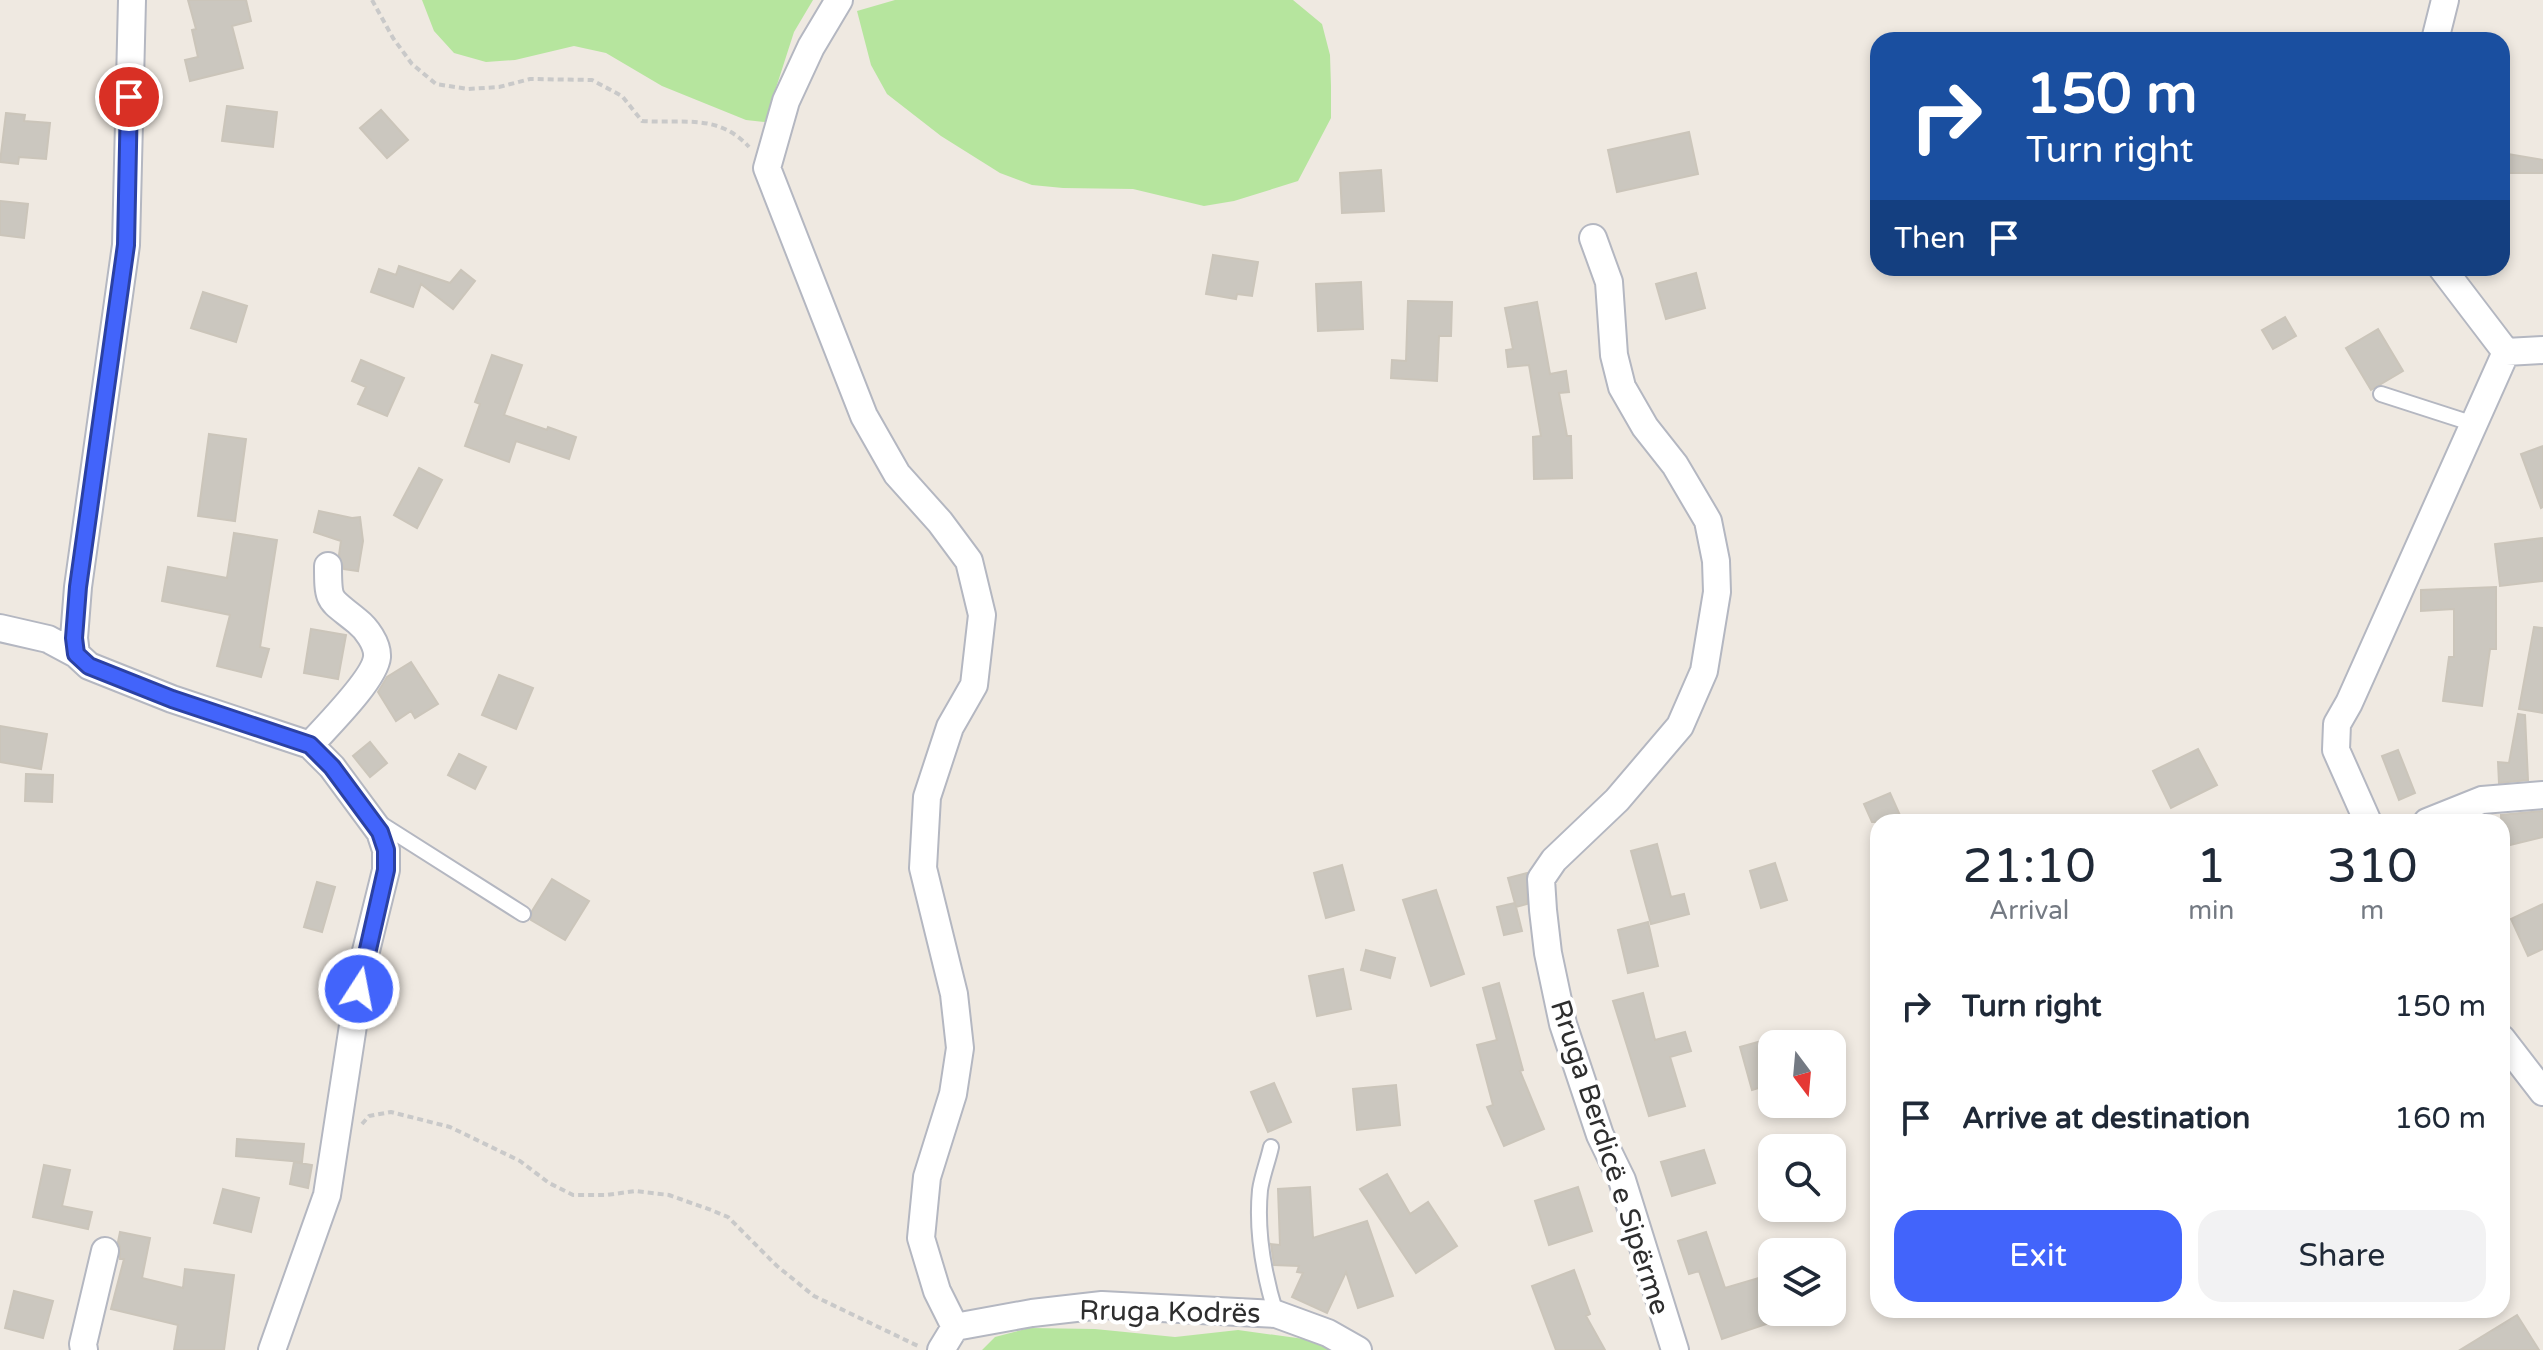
<!DOCTYPE html>
<html lang="en">
<head>
<meta charset="utf-8">
<style>
  :root { --surface:#fff; --page:#f2f2f3; --text:#1f2937; --muted:#747a83; --accent:#4264fb }
  body { margin:0; font-family:"Varela Round",sans-serif; background:var(--page); color:var(--text); height:100vh; display:flex; flex-direction:column; font-size:30px; white-space:nowrap }
  * { box-sizing:border-box; margin:0 }
  p { font-size:26px; color:var(--muted) }
  .icon { flex:none; width:44px; height:44px; fill:none; stroke:currentColor; stroke-width:2; stroke-linecap:round; stroke-linejoin:round }
  .map { position:relative; flex:1; overflow:hidden }
  .side { position:absolute; left:1870px; top:814px; width:640px; height:504px; display:flex; flex-direction:column; background:var(--surface); border-radius:24px; box-shadow:0 4px 12px #0003 }
  .side>* { flex:none }
  .guide { position:absolute; left:1870px; top:32px; width:640px; height:244px; border-radius:24px; box-shadow:0 4px 12px #0003; background:#1a4fa0; color:#fff; overflow:hidden }
  .needle { width:52px; rotate:164deg }
  .buttons { position:absolute; left:1758px; top:1030px; display:grid; gap:16px }
  .buttons a { display:grid; place-items:center; width:88px; height:88px; border-radius:16px; background:var(--surface); box-shadow:0 4px 12px #0003; font-size:40px }
  .pin { position:absolute; display:grid; place-items:center; width:68px; height:68px; color:#fff; margin:-34px; border:4px solid #fff; border-radius:50%; box-shadow:0 2px 8px #0007 }
  .me { position:absolute; width:88px; margin:-44px; rotate:11deg; stroke-linejoin:round; filter:drop-shadow(0 0 6px #0008) }
  .turn { display:flex; align-items:center; gap:28px; height:168px; padding:0 24px; font-size:36px }
  .turn .icon { width:104px; height:104px; stroke-width:2.5 }
  .turn b { display:block; font-size:56px; line-height:68px }
  .then { display:flex; align-items:center; height:76px; padding:0 24px; background:#0003; gap:16px; font-size:30px }
  .eta { display:flex; justify-content:space-evenly; align-items:center; height:136px; text-align:center }
  .eta b { font-size:48px; font-weight:600; line-height:56px }
  .button { display:flex; gap:16px; margin-top:auto; padding:16px 24px }
  .button a { flex:1; height:92px; border-radius:24px; background:var(--accent); color:#fff; font-size:32px; font-weight:600; line-height:92px; text-align:center }
  .button a+a { background:var(--page); color:var(--text) }
  ul { padding:0; list-style:none }
  li { display:flex; align-items:center; gap:24px; height:112px; padding:0 24px }
  li div { flex:1 }
  li b { display:block; font-size:30px }
  li em { font-style:normal }
  .map>svg:first-child { display:block }
  .green { fill:#b6e59e }
  .building { fill:#cbc7bf; stroke:#cbc5ba; stroke-width:2 }
  .lines { fill:none; stroke-linecap:round; stroke-linejoin:round }
  .service-casing { stroke:#b4b7c1; stroke-width:18 }
  .minor-casing { stroke:#b4b7c1; stroke-width:30 }
  .path { stroke:#c9c9c9; stroke-width:4; stroke-dasharray:6 4; stroke-linecap:butt }
  .service { stroke:#fff; stroke-width:14 }
  .minor { stroke:#fff; stroke-width:26 }
  .route-casing { stroke:#2b41a3; stroke-width:20 }
  .route { stroke:#4264fb; stroke-width:14 }
  .labels { text-anchor:middle; stroke-width:8; stroke-linejoin:round; paint-order:stroke }
  .street-label { font-size:28px; fill:#2e2e2e; stroke:#fff }
</style>
</head>
<body>
<div class="map">
<svg width="2543" height="1350" viewBox="0 0 2543 1350">
  <rect width="100%" height="100%" fill="#efe9e1"/>
  <!-- green -->
  <path class="green" d="M422 0H813L794 32 765 122 746 120 662 86 606 53 574 46 515 60 486 62 454 53 434 31Z
    M895 0H1293L1322 24 1330 55 1331 86V118L1298 181 1234 201 1204 206 1133 189 1063 188 1032 185 1000 173 941 136 887 94 871 65 857 11Z
    M1029 1328 1095 1329 1175 1337 1238 1330 1304 1339 1333 1350H982L995 1337Z"/>
  <!-- building -->
  <path class="building" d="M188 0H246L251 21 232 26 243 68 190 81 185 60 198 57 192 30 196 29Z
    M227 106 277 112 273 147 222 141Z
    M381 110 408 140 387 158 360 128Z
    M6 113 25 115 24 121 50 123 46 159 19 157 18 164 0 162Z
    M1689 132 1698 174 1617 192 1608 150Z
    M2502 153 2543 160V173H2502Z
    M1381 170 1384 211 1342 213 1340 173Z
    M0 201 28 204 24 238 0 235Z
    M1213 255 1258 262 1252 296 1237 294 1236 299 1206 294Z
    M399 266 450 283 461 270 475 281 453 309 421 284 413 307 371 292 379 269 396 275Z
    M1696 273 1705 308 1666 319 1656 284Z
    M1361 282 1363 329 1318 331 1316 284Z
    M203 292 247 306 236 342 191 328Z
    M1408 301 1452 302 1451 336H1439L1437 381 1391 378 1392 360 1406 361Z
    M1537 302 1550 374 1566 371 1569 392 1559 393 1567 436H1571L1572 478 1534 479 1533 437 1541 436 1529 365 1508 367 1506 350 1513 349 1505 308Z
    M2285 317 2296 336 2273 349 2262 330Z
    M2378 329 2403 371 2371 390 2346 348Z
    M492 355 522 365 504 415 547 430 548 427 576 437 569 459 516 441 509 462 465 446 480 404 475 402Z
    M361 360 404 378 387 416 358 404 366 387 352 381Z
    M209 434 246 439 235 521 198 516Z
    M2543 446V507L2541 508 2521 454Z
    M419 468 442 480 417 528 394 515Z
    M319 511 352 518 360 517 363 541 358 571 344 569 339 555 341 541 314 532Z
    M234 533 277 540 260 647 269 649 261 677 217 666 230 615 162 601 168 567 227 578Z
    M2543 538V581L2500 586 2495 544Z
    M2496 587V649H2490L2482 706 2443 701 2449 657H2454V609L2421 611V590Z
    M2534 627 2543 628V713L2519 709Z
    M311 629 346 635 338 679 304 673Z
    M411 662 438 704 415 718 411 711 396 721 378 692 387 677Z
    M499 675 533 688 516 729 482 715Z
    M2518 714 2525 715 2528 780 2499 783 2498 762 2509 763Z
    M0 726 47 734 41 769 0 762Z
    M370 742 387 763 370 777 353 756Z
    M2198 749 2217 785 2171 808 2153 771Z
    M2398 750 2415 793 2399 800 2382 756Z
    M459 754 486 767 475 789 448 775Z
    M26 774 53 775 52 802 25 801Z
    M1890 793 1903 822H1872L1864 804Z
    M2543 811V837L2502 847 2501 815Z
    M1657 844 1671 897 1684 894 1689 914 1651 924 1631 851Z
    M1775 863 1787 900 1761 908 1750 871Z
    M1342 865 1354 910 1326 918 1314 873Z
    M1527 873V904L1516 907 1508 878Z
    M552 879 589 901 565 940 531 920 532 911Z
    M317 882 335 887 322 932 304 927Z
    M1436 890 1464 974 1431 986 1403 900Z
    M1515 903 1522 931 1504 935 1497 907Z
    M2543 904V949L2528 956 2511 919Z
    M1648 922 1658 966 1628 973 1618 930Z
    M1366 950 1395 958 1390 978 1361 970Z
    M1343 969 1351 1009 1317 1016 1309 976Z
    M1499 983 1523 1070 1520 1071 1544 1129 1504 1146 1487 1107 1493 1105 1477 1045 1497 1040 1483 988Z
    M1643 993 1655 1040 1685 1032 1691 1051 1670 1057 1685 1106 1649 1116 1613 1001Z
    M1772 1038V1084L1752 1090 1740 1047Z
    M1274 1083 1291 1122 1268 1132 1251 1092Z
    M1396 1085 1400 1125 1357 1130 1353 1089Z
    M237 1139 304 1144 302 1162 236 1156Z
    M1704 1150 1715 1183 1672 1196 1661 1162Z
    M294 1162 312 1165 308 1188 290 1184Z
    M44 1165 70 1170 62 1206 92 1212 88 1229 33 1217Z
    M1387 1174 1410 1214 1428 1202 1457 1246 1416 1273 1360 1189Z
    M1310 1187 1313 1238 1367 1221 1393 1296 1358 1308 1346 1272 1327 1313 1292 1297 1303 1273 1297 1272 1299 1266 1274 1265 1271 1244 1280 1245 1278 1189Z
    M1578 1187 1592 1231 1549 1245 1535 1201Z
    M223 1189 259 1198 251 1232 214 1223Z
    M120 1232 150 1238 142 1278 183 1288 185 1269 234 1275 224 1350H174L178 1325 111 1309 124 1259H120V1247L118 1242Z
    M1706 1232 1725 1288 1772 1274V1322L1722 1339 1699 1271 1689 1274 1678 1241Z
    M1574 1270 1590 1314 1586 1316 1605 1350H1556L1532 1286Z
    M14 1291 53 1301 43 1338 5 1328Z
    M2517 1315 2539 1350H2460Z"/>
  <g class="lines">
    <!-- service casing -->
    <g class="service-casing">
      <path id="service" d="M2381 394 2474 424
        M378 822 523 914
        M1271 1147C1268 1161 1262 1176 1260 1190 1256 1231 1264 1275 1276 1314"/>
    </g>
    <!-- minor casing -->
    <g class="minor-casing">
      <path id="minor" d="M132 0 126 245 78 587 74 638 76 654 89 666 172 699 310 745 332 767 380 832 386 850V870L364 959 354 1019 327 1195 272 1350
        M839 0 811 47 786 101 767 168 864 416 897 474 940 522 969 561 982 615 974 685 950 727 927 797 923 868 954 994 960 1048 953 1094 927 1177 921 1238 937 1291 955 1327
        M2435 40 2445 0
        M1593 238 1609 282 1614 355 1622 387 1645 427 1675 465 1708 521 1716 561 1717 592 1704 671 1680 726 1617 800 1554 860 1541 879 1543 910 1548 953 1563 1024 1600 1135 1622 1180 1675 1350
        M2442 268 2506 352
        M0 628 48 639 76 654
        M310 745C326 727 375 679 377 657 378 644 366 628 357 621 329 598 328 604 328 566
        M2368 822 2336 750 2337 724 2349 703 2506 352 2543 350
        M2427 822 2482 800 2543 795
        M2502 1039 2543 1092
        M84 1350 83 1344 105 1251
        M941 1350 955 1327 1032 1313 1102 1305 1276 1314 1328 1333 1358 1350"/>
    </g>
    <!-- path -->
    <path class="path" d="M372 0 393 38 412 64 436 84 468 89 499 87 530 79 592 80 622 96 642 121C683 124 718 113 749 147
      M362 1124 369 1116 391 1112 450 1127 520 1161 549 1183 573 1195H607L635 1191 669 1195 711 1210 728 1217 777 1266 814 1296 918 1346"/>
    <!-- service -->
    <use href="#service" class="service"/>
    <!-- minor -->
    <use href="#minor" class="minor"/>
  </g>
  <g class="lines">
    <!-- route casing -->
    <g class="route-casing">
      <path id="route" d="M129 97 126 245 78 587 74 638 76 654 89 666 172 699 310 745 332 767 380 832 386 850V870L359 989"/>
    </g>
    <!-- route -->
    <use href="#route" class="route"/>
  </g>
  <g class="labels">
    <!-- street labels -->
    <g class="street-label">
      <text transform="translate(1611 1157) rotate(72)" y="10">Rruga Berdicë e Sipërme</text>
      <text transform="translate(1170 1311) rotate(1)" y="10">Rruga Kodrës</text>
    </g>
  </g>
</svg>
<div class="buttons">
<a><svg class="needle" viewBox="-14 -14 28 28"><path d="M0-13l5 13h-10z" fill="#e53935"/><path d="M0 13l5-13h-10z" fill="#747a83"/></svg></a>
<a><svg class="icon" aria-label="search" viewBox="0 0 24 24"><circle cx="10" cy="10" r="6"/><path d="M15 15l6 6"/></svg></a>
<a><svg class="icon" aria-label="layers" viewBox="0 0 24 24"><path d="M12 4l9 5-9 5-9-5zM3 14l9 5 9-5"/></svg></a>
</div>
<div class="pin" style="left:129px;top:97px;background:#d93025"><svg class="icon" aria-label="arrive" viewBox="0 0 24 24"><path d="M6 21V4h12l-3 4 3 4H6"/></svg></div>
<svg class="me" style="left:359px;top:989px" viewBox="-20 -20 40 40"><circle r="17" fill="#4264fb" stroke="#fff" stroke-width="3"/><path d="M0-11L8 9 0 5-8 9z" fill="#fff"/></svg>
<div class="guide">
<div class="turn"><svg class="icon" aria-label="right" viewBox="0 0 24 24"><path d="M7 20v-9h11M14 6l5 5-5 5"/></svg><div><b>150 m</b>Turn right</div></div>
<div class="then">Then<svg class="icon" aria-label="arrive" viewBox="0 0 24 24"><path d="M6 21V4h12l-3 4 3 4H6"/></svg></div>
</div>
<section class="side">
<div class="eta">
<div><b>21:10</b><p>Arrival</p></div>
<div><b>1</b><p>min</p></div>
<div><b>310</b><p>m</p></div>
</div>
<ul>
<li><svg class="icon" aria-label="right" viewBox="0 0 24 24"><path d="M7 20v-9h11M14 6l5 5-5 5"/></svg><div><b>Turn right</b></div><em>150 m</em></li>
<li><svg class="icon" aria-label="arrive" viewBox="0 0 24 24"><path d="M6 21V4h12l-3 4 3 4H6"/></svg><div><b>Arrive at destination</b></div><em>160 m</em></li>
</ul>
<div class="button"><a>Exit</a><a>Share</a></div>
</section>
</div>
</body>
</html>
